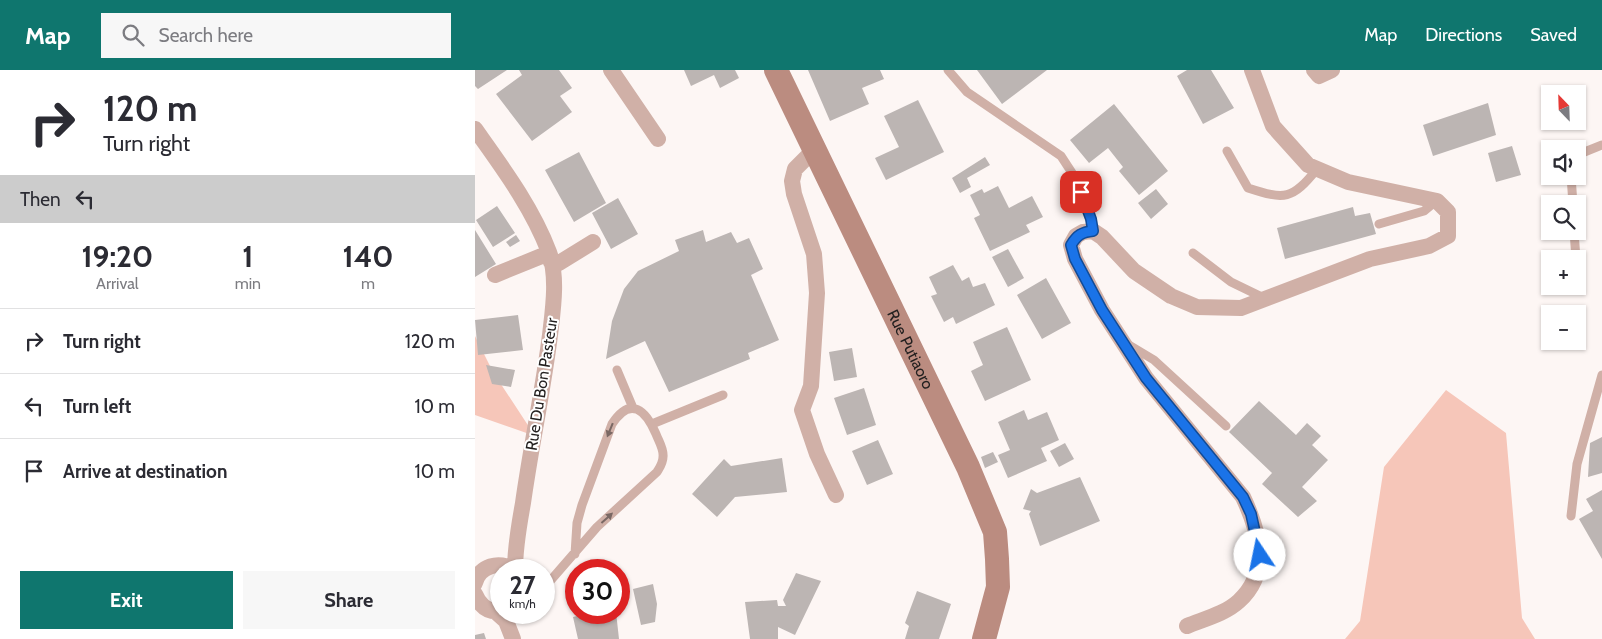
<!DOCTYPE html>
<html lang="en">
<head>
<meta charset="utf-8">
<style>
  :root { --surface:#fff; --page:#f7f7f7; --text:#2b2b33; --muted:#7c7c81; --line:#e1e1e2; --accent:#0f766e }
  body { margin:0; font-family:Cabin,sans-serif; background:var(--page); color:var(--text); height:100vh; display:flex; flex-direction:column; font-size:19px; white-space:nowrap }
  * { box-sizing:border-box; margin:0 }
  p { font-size:16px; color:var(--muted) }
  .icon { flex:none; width:28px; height:28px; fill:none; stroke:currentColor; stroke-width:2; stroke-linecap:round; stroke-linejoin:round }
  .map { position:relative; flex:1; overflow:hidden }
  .details { display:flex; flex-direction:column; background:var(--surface); width:475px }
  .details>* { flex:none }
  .hud { background:#fff; color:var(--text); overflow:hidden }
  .needle { width:32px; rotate:337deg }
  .controls { position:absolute; left:1066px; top:15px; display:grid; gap:10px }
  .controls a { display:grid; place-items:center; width:45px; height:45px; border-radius:0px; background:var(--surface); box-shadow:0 1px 4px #0004; font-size:25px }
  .speed { position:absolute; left:15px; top:489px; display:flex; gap:10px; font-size:25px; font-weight:700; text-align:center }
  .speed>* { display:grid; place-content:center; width:65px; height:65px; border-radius:50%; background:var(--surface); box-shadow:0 1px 4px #0004; line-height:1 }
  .speed small { font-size:12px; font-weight:400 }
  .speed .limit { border:8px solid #d22; background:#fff; color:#111 }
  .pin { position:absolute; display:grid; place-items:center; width:42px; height:42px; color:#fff; margin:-21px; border-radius:10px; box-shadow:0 2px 8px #0006 }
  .me { position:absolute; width:55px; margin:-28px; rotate:349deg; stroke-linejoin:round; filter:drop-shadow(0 0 4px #0008) }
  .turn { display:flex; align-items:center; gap:18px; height:105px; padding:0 20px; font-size:22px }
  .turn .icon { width:65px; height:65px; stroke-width:2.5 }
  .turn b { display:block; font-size:35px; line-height:42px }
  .then { display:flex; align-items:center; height:48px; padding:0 20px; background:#0003; gap:10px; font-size:19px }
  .eta { display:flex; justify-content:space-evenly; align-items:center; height:85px; text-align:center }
  .eta b { font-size:30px; font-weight:800; line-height:35px }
  .action { display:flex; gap:10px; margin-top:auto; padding:10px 20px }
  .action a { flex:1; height:58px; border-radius:0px; background:var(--accent); color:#fff; font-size:20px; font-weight:800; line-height:58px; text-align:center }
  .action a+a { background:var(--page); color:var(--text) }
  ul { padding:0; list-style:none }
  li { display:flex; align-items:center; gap:15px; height:65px; padding:0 20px; border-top:1px solid var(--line) }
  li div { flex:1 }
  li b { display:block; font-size:19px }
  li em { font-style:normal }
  header { display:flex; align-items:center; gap:30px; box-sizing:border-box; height:70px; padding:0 25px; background:var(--accent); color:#fff }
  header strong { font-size:24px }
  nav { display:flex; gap:28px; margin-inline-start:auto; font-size:18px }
  .search { width:350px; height:45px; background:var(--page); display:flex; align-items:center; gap:12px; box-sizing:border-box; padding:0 18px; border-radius:0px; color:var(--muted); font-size:19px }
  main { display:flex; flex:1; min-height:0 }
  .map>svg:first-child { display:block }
  .green { fill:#f6c6b9 }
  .building { fill:#bcb5b3 }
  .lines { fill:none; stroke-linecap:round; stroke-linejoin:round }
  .service { stroke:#d0b0a7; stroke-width:9 }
  .minor { stroke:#d0b0a7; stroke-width:16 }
  .secondary { stroke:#bb8c80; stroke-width:24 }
  .oneway { fill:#7a6864 }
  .route-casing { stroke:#114b97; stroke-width:12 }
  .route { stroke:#1a73e8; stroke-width:9 }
  .labels { text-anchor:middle; stroke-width:4; stroke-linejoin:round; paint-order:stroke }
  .street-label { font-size:16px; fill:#242120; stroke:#fff }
</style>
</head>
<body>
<header>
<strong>Map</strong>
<div class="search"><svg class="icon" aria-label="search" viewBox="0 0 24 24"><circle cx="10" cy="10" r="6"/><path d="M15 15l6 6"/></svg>Search here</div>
<nav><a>Map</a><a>Directions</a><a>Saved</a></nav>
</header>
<main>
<section class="details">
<div class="hud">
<div class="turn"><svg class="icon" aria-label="right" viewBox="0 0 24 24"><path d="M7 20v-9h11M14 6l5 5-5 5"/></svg><div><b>120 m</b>Turn right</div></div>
<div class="then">Then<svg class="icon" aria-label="left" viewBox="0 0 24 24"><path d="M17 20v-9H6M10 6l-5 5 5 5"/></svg></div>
</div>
<div class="eta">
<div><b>19:20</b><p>Arrival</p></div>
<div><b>1</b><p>min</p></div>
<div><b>140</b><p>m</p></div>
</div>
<ul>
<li><svg class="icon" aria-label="right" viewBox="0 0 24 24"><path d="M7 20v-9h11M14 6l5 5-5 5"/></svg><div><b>Turn right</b></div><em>120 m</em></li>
<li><svg class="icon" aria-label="left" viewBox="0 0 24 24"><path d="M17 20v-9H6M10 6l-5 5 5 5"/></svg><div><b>Turn left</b></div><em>10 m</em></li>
<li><svg class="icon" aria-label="arrive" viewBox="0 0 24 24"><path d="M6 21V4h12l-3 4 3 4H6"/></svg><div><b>Arrive at destination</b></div><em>10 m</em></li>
</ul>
<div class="action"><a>Exit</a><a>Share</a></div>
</section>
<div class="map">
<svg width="1127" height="569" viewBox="0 0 1127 569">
  <rect width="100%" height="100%" fill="#fdf6f4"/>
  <!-- green -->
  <path class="green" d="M0 266 18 302 60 366 0 345Z
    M971 320 1031 363 1047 548 1060 569H870L885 551 909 397Z"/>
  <!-- building -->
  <path class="building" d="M0 0H32L3 19 0 16Z
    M44 0H84L97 18 85 26 97 42 57 71 21 24 47 5Z
    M209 0H260L264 8 245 18 239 5 216 16Z
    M333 0H405L409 9 387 18 394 34 355 51Z
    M502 0H572L527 34Z
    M712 0H736L759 38 728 54 702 6Z
    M443 30 469 82 411 110 400 88 424 77 409 46Z
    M1013 33 1021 65 958 86 948 55Z
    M639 34 693 101 664 125 644 101 648 97 633 78 614 93 595 70Z
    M1037 76 1046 105 1021 112 1013 83Z
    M104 82 131 133 99 152 70 100Z
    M510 87 515 95 492 108 496 117 485 123 477 108Z
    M523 116 534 138 557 126 568 147 551 155 555 162 515 181 499 148 505 145 495 125 507 119 509 123Z
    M681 119 693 134 676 149 663 133Z
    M143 128 163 164 136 179 117 143Z
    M22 136 40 163 18 177 1 150Z
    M878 137 880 146 895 143 901 164 810 189 802 158Z
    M0 160 21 194 0 207Z
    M228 160 231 172 256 162 262 173 274 168 288 199 276 205 304 270 273 283 275 289 194 322 170 271 131 289 137 251 149 219 163 201 204 181 200 170Z
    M41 165 45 171 35 177 31 172Z
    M533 179 549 208 533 217 517 187Z
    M478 195 487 211 494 207 498 217 510 213 520 235 481 254 478 247 469 252 456 226 462 224 454 207Z
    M571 208 596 253 567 269 542 225Z
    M43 245 48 280 3 285 0 250Z
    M532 257 556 310 510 331 496 301 508 295 498 272Z
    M377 278 382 307 359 311 354 282Z
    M11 295 40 300 36 317 17 314Z
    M389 318 401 355 372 365 359 328Z
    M784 331 821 365 832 353 846 366 837 375 853 390 827 417 842 431 823 447 787 414 797 403 754 362Z
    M549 340 553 350 572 342 584 370 566 378 572 391 533 408 523 385 535 380 523 352Z
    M1127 367V403L1113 407 1115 373Z
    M403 370 418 404 392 415 377 381Z
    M590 373 599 389 584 397 575 381Z
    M518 382 523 392 510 398 506 387Z
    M307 388 312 422 260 427 242 447 217 424 249 389 256 396Z
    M605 407 625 451 565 476 554 444 556 441 548 439 556 419 562 423Z
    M1127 420V489L1104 449 1118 441 1111 429Z
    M321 503 346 511 320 565 303 557V569H275L270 532 302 530 303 536H311L308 530Z
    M178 514 182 534 180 552 166 555 158 519Z
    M442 521 476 534 464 569H430L434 556 430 553Z
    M106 542H141L144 569H103L98 547 106 545Z
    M9 563 11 569H0V565Z"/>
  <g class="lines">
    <!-- service -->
    <path class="service" d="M473 0 492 22 586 86 601 109 616 149 618 161
      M752 81 773 118C810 130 817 130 842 99
      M1102 85 1127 75
      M1096 106 1098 134
      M904 154 949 141 961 131
      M1099 161 1101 189
      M718 183 756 212 789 228
      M654 275 679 290 751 356
      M142 300 158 338
      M177 354 248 325
      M1096 446 1102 394 1127 305
      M69 518 122 457 182 402C185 397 188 393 188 387 189 379 184 372 181 364 171 341 156 325 137 354L107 435 102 453 100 484"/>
    <!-- minor -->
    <path class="minor" d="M136 0 183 69
      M839 0 844 6 857 0
      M0 59C27 97 57 137 74 182 83 207 78 239 75 265 68 321 56 376 48 433 44 456 40 476 40 500
      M340 79 320 99 317 111 319 124 339 184 342 223 336 316 327 340 342 384 361 425
      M76 192 84 193 118 172
      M20 205 74 183
      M0 513C4 496 25 490 38 500
      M0 524C5 536 13 543 26 541
      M21 542 31 551 38 569
      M712 556C729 549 750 544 764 531 796 502 784 461 768 427L671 308 627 240 600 189 596 175 601 166 608 162 618 161 627 167 659 201 696 226 722 237 766 238 895 189 954 176 973 166V142L962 131 873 112 833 95 798 56 777 0"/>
    <!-- secondary -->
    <path class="secondary" id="s1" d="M301 0 493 397 520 462 522 489 523 517 509 569"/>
  </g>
  <!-- one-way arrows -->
  <defs><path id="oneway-solid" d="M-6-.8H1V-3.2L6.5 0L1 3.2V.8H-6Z" transform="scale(1.25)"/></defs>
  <g class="oneway">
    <use href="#oneway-solid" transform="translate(135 360) rotate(112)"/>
    <use href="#oneway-solid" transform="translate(132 448) rotate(-42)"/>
  </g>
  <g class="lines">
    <!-- route casing -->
    <g class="route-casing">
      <path id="route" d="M606 122 616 149 618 161C607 162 602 165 596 175L600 189 627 240 671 308 768 427 776 444 785 485"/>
    </g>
    <!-- route -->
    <use href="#route" class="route"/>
  </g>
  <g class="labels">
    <!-- street labels -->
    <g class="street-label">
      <text dy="6" stroke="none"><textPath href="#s1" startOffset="310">Rue Putiaoro</textPath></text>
      <text transform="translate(66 314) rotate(-81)" y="6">Rue Du Bon Pasteur</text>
    </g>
  </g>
</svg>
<div class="controls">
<a><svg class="needle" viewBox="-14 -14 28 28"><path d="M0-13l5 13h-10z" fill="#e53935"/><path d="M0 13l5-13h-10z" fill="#7c7c81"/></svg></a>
<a><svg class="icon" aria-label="sound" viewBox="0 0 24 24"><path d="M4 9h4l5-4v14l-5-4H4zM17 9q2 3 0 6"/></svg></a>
<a><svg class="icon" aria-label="search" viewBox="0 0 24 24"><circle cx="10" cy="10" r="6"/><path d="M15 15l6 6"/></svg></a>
<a>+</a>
<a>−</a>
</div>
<div class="speed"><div>27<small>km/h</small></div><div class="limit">30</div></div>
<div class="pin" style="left:606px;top:122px;background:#d93025"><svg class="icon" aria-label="arrive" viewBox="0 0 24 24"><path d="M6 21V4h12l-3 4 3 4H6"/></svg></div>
<svg class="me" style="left:785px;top:485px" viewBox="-20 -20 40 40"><circle r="19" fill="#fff"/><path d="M0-13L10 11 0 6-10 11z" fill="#1a73e8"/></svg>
</div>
</main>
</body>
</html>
